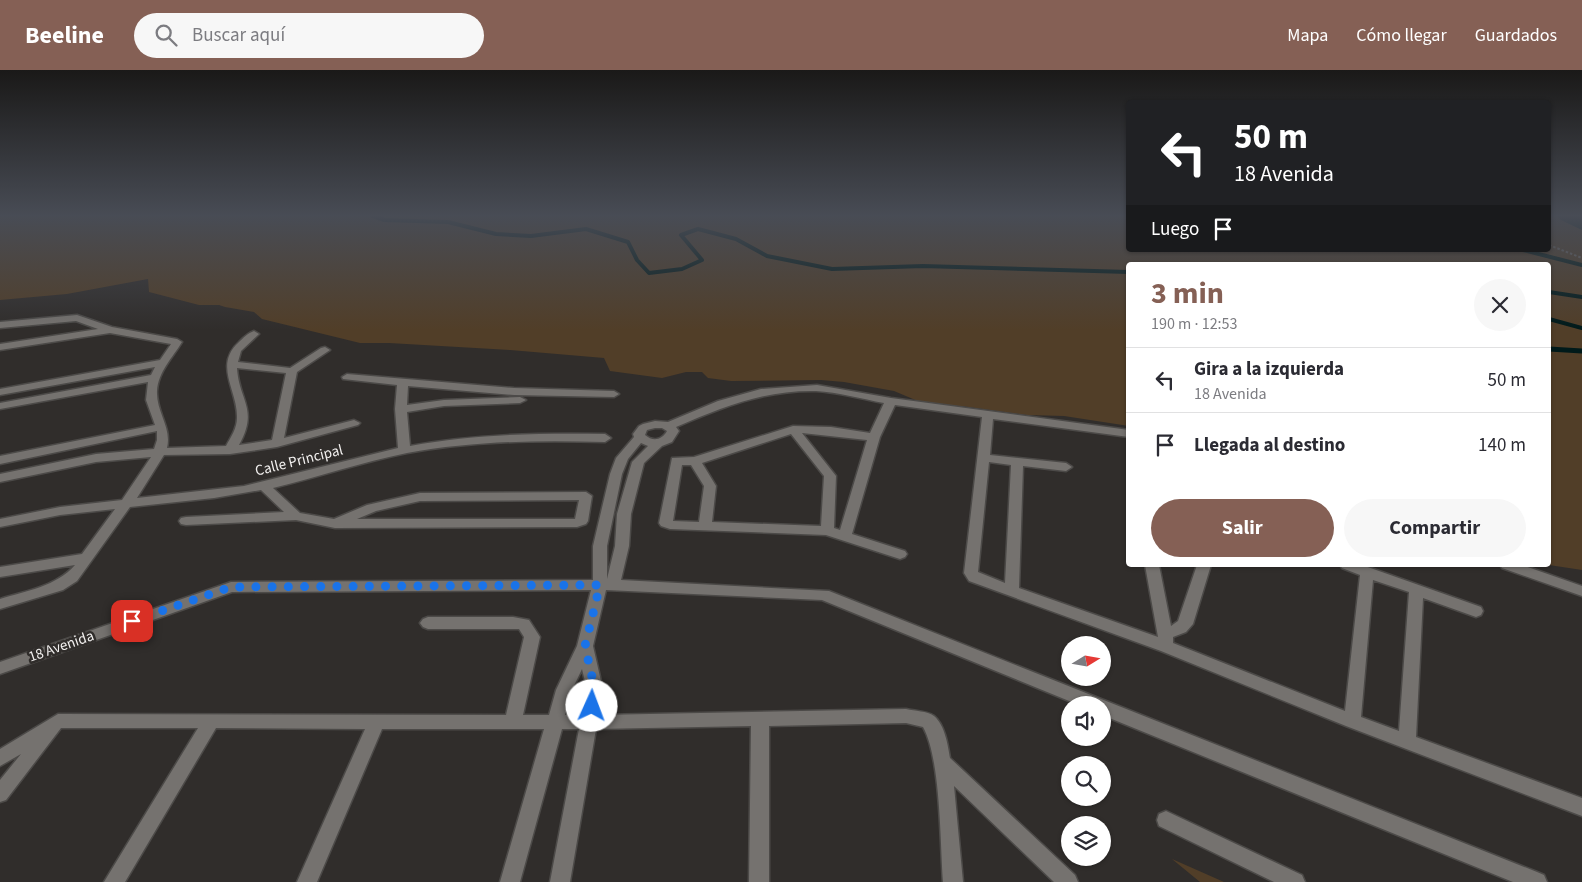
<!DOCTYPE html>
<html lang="es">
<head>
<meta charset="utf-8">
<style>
  :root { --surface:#fff; --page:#f7f7f7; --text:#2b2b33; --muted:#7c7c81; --line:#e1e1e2; --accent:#856055 }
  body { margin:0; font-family:"Source Sans 3",sans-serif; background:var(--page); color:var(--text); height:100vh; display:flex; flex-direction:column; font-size:19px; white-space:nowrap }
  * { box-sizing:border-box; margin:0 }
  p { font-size:16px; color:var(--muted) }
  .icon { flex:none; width:28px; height:28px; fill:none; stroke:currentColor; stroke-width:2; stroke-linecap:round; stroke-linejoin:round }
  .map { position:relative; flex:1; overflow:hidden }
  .panel { position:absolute; left:1126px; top:192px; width:425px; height:305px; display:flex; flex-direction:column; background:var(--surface); border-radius:5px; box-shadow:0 1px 4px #0004 }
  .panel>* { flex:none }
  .top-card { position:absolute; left:1126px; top:30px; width:425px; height:152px; border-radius:5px; box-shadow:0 1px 4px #0004; background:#202124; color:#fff; overflow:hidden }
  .needle { width:32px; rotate:79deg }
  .buttons { position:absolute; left:1061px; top:566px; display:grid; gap:10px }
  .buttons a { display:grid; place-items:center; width:50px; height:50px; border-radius:50%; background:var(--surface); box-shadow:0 1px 4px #0004; font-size:25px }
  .pin { position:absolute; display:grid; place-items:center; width:42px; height:42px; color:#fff; margin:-21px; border-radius:10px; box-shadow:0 2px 8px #0006 }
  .me { position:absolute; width:55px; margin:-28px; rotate:2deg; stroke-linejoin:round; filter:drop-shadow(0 0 4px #0008) }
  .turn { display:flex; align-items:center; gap:18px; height:105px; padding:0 25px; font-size:22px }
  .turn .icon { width:65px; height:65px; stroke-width:2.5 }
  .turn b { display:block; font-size:35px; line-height:42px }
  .then { display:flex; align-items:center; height:48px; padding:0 25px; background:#0003; gap:10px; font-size:19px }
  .round { display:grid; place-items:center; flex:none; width:52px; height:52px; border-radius:26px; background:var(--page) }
  .overview { display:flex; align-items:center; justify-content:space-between; height:85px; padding:0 25px }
  h1 { font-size:30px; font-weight:700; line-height:38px; color:var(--accent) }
  .primary-button { display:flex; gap:10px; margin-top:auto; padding:10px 25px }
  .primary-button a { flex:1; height:58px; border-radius:30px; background:var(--accent); color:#fff; font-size:20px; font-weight:700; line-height:58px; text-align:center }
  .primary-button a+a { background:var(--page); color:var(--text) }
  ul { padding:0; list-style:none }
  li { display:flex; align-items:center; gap:15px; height:65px; padding:0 25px; border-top:1px solid var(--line) }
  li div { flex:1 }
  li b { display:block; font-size:19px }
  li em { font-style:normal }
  header { display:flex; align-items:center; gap:30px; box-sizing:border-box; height:70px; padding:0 25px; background:var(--accent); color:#fff }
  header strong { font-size:24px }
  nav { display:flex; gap:28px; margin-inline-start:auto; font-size:18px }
  .search { width:350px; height:45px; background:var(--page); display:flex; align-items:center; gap:12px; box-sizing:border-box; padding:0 18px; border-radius:28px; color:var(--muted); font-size:19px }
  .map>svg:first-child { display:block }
  .green { fill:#513e28 }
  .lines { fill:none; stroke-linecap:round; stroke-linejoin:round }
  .stream-far1 { stroke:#001a1a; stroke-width:4 }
  .stream { stroke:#001a1a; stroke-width:5 }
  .river { fill:#001a1a; fill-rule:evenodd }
  .minor-casing { stroke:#4c4a48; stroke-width:3 }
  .path { stroke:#6e6b6a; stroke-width:2; stroke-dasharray:2.5 2; stroke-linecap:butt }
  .minor { fill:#75726f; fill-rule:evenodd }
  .route { stroke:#1a73e8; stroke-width:9; stroke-dasharray:0 16.2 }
  .labels { text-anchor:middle; stroke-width:5; stroke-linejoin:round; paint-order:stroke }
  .street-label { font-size:15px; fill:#f2f0ef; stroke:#302d2b }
</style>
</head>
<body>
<header>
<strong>Beeline</strong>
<div class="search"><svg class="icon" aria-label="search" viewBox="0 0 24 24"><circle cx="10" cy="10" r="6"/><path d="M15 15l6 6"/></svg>Buscar aquí</div>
<nav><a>Mapa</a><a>Cómo llegar</a><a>Guardados</a></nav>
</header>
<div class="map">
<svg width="1582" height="812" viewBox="0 0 1582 812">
  <rect width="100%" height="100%" fill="#302d2b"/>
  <!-- green -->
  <path class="green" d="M0 146H1129V180H1549V146H1582V500L1549 495V195H1129V356L1064 346 1027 345 961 336 932 337 894 321 844 312 821 310 731 311 708 308 702 302H686L662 308 610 301 604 288 510 280 389 273H360L262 249 254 242 225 237 219 235H199L149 222 148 209 67 224 0 230Z
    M1172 789 1224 812H1200Z"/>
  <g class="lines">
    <!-- stream-far1 -->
    <path class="stream-far1" d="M373 146 384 150 448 152 496 164 531 166 586 159 628 172 637 190 649 203 682 199 702 190 681 165 698 159 736 169 767 186 832 199 923 196 1129 202
      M1523 180 1582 195
      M1549 222 1582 227
      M1549 249 1582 258"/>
    <!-- stream -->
    <path class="stream" d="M1549 279 1582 281"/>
    <!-- river -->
    <path class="river" d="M1558 146H1582V160L1561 150Z"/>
    <!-- minor casing -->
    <g class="minor-casing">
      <path id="minor" d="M77 245 112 257 177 269 182 272C173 287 158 302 157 321 156 342 172 357 167 378L226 376C231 367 237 358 237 348 238 321 213 295 239 272 243 268 248 263 254 261L259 264 241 281 238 292 290 298 321 278 325 277 330 280 297 302 284 368 354 350 360 353 358 355 277 377 230 384 164 385 137 428 244 416 398 378 395 339 397 315 343 309 342 307 347 304 514 318 614 321 619 324 614 327 514 325 408 316 407 335 444 330 520 327 526 330 520 333 444 336 407 342 410 376C474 364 539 363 605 364L611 368 605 372C538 370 472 371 407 383 362 392 318 407 273 418L300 443 334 449 367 435 420 423 586 422 592 426 588 451 586 454 577 457 335 458 296 450 186 455 181 454 179 451 181 448 186 447 284 442 261 420 214 428 130 437 77 511 63 520 0 539V529C26 521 57 516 75 495L0 507V497L82 484 115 439 60 445 0 457V449L60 437 122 430 151 387 96 392 0 412V404L96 384 154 379 157 370V361L0 394V386L155 355 146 330 148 312 0 339V333L151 305 155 297 0 325V319L160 290 171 274 110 263 0 280V274L98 259 76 251 0 258V252ZM237 298 286 303 272 370 239 375C259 339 239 331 237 298ZM579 430 575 449H357L376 441 420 431Z
        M817 315 891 328 1129 360V367L993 349 990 385 1066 393 1072 397 1066 401 1023 396 1019 518 1158 567 1145 495H1159L1171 556 1178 551 1197 495H1211L1193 554 1186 562 1173 567V573L1345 641 1360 505 1342 498 1340 495H1362L1481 537 1483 541 1481 545 1476 547 1423 528 1416 667 1582 728V746L1346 656 1161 581 969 511 964 503 982 347 895 335 880 367 852 464 905 481 907 484 905 487 900 489 826 465 670 459 661 456 659 453 672 388 694 387 793 356 831 357 870 363 884 333C862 329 838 322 816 321 764 320 723 337 676 357L679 361 672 372 662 376 644 393 631 444 629 476 621 510 829 521 1537 802 1544 805 1547 812H1513L1102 645V635H1079L822 530 606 520 593 576 603 620 599 645 906 639C915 641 927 641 934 646 945 655 948 676 950 688L1075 805 1078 812H1054L954 716 963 812H943C940 773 941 689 923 657L906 653 769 656V812H749L751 656 596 659 570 812H550L579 659H562L520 812H500L544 659H382L317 812H297L365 659 216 658 125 812H104L198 658H61L6 730 0 732V710L21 684 0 696V679L58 644 506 645 524 567 519 559H428L423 557 420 553 423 549 428 547H513L529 550 540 567 523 645H549L556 620 577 576 591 520 232 522 0 604V592L231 512 593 510V476L610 404 616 388 634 367 633 364 639 356 643 354 655 351 668 352 718 331 761 319ZM655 358H662L667 361C662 370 653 372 645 365L647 360ZM802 363 867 370 840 460 834 458 836 406ZM791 364 824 406 821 456 712 452 716 416 702 393ZM641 373 648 376 632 392 617 444 615 476 607 509V476L622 404 628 389ZM989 392 1011 395 1005 513 978 502ZM682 395H691L704 416 699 452 673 451ZM1373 510 1409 522 1399 661 1361 647ZM582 599 587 620 582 645H565L572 620Z
        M1500 495H1522L1582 516V526L1502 498Z
        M1166 741 1302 805 1305 812H1274L1159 756 1157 750 1159 744Z"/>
    </g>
    <!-- path -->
    <path class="path" d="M1549 175 1582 188"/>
    <!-- minor -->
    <use href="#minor" class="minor"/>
  </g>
  <!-- sky -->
  <linearGradient id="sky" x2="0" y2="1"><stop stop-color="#1a1918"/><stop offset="0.56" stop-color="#484c55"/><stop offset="1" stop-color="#484c55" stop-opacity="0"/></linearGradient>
  <rect width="1582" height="260" fill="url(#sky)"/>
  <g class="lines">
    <!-- route -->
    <path class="route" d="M132 551 231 517 600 515 585 576 595 620 592 636"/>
  </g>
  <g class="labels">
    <!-- street labels -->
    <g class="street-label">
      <text transform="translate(299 390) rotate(-14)" y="5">Calle Principal</text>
      <text transform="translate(61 576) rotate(-19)" y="5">18 Avenida</text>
    </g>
  </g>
</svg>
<div class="buttons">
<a><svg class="needle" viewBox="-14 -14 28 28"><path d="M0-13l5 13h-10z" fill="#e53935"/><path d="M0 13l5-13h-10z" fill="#7c7c81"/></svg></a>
<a><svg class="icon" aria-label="sound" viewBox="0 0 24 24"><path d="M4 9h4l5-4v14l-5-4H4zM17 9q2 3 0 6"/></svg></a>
<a><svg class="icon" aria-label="search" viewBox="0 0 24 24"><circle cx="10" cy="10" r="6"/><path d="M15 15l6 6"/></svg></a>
<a><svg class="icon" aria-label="layers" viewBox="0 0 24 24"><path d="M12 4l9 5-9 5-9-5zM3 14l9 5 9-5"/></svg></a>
</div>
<div class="pin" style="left:132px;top:551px;background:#d93025"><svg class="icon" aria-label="arrive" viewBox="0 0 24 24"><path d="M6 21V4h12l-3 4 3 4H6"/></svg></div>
<svg class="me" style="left:592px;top:636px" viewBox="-20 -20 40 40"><circle r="19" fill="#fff"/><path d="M0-13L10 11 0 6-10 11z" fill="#1a73e8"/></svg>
<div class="top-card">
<div class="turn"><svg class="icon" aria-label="left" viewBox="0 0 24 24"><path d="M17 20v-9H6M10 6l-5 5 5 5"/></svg><div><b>50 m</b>18 Avenida</div></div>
<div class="then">Luego<svg class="icon" aria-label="arrive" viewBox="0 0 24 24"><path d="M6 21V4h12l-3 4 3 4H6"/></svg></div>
</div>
<section class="panel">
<div class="overview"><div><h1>3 min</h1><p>190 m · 12:53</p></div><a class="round"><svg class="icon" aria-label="close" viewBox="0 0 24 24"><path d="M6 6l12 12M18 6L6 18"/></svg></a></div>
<ul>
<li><svg class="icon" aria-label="left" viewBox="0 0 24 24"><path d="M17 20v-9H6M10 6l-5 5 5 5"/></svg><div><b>Gira a la izquierda</b><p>18 Avenida</p></div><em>50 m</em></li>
<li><svg class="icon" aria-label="arrive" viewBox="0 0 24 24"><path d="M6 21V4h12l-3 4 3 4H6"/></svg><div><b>Llegada al destino</b></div><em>140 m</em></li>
</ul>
<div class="primary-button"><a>Salir</a><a>Compartir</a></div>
</section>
</div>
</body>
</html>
